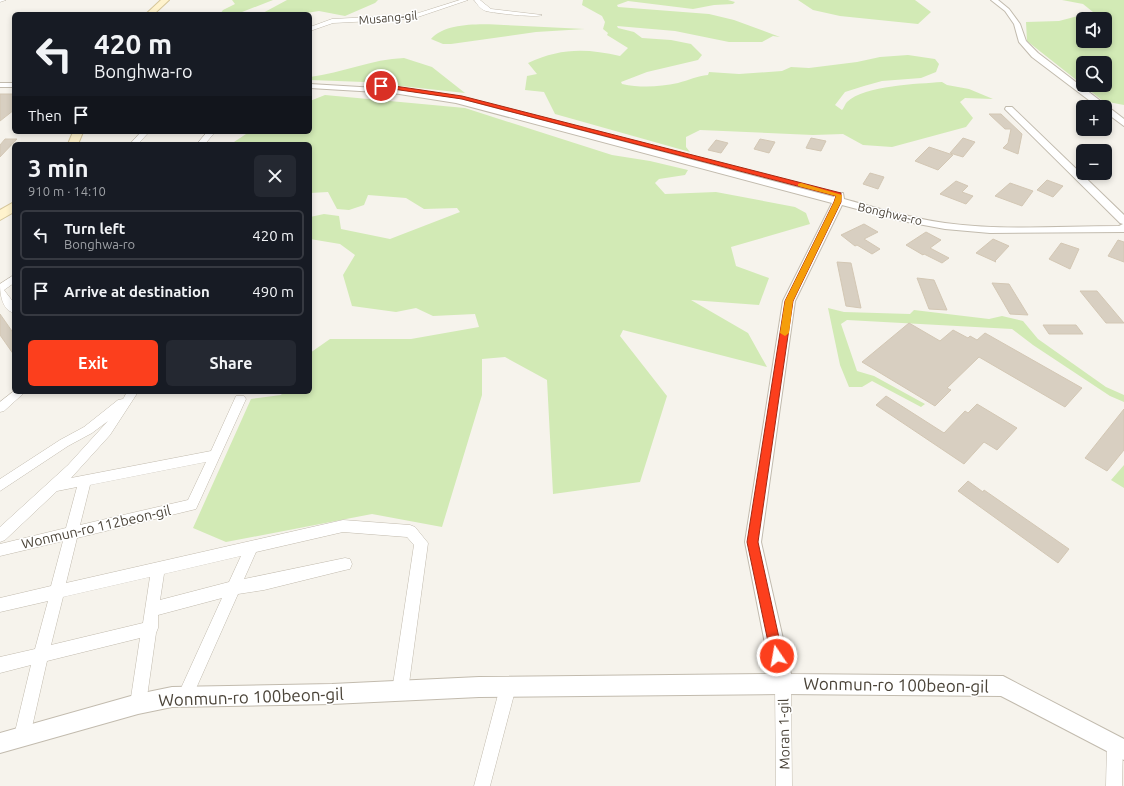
<!DOCTYPE html>
<html lang="en">
<head>
<meta charset="utf-8">
<style>
  :root { --surface:#171b24; --page:#242831; --text:#f1f3f6; --muted:#9ea1a6; --line:#363941; --accent:#fc3f1d }
  body { margin:0; font-family:Ubuntu,sans-serif; background:var(--page); color:var(--text); height:100vh; display:flex; flex-direction:column; font-size:15px; white-space:nowrap }
  * { box-sizing:border-box; margin:0 }
  p { font-size:13px; color:var(--muted) }
  .icon { flex:none; width:22px; height:22px; fill:none; stroke:currentColor; stroke-width:2; stroke-linecap:round; stroke-linejoin:round }
  .map { position:relative; flex:1; overflow:hidden }
  .panel { position:absolute; left:12px; top:142px; width:300px; height:252px; display:flex; flex-direction:column; background:var(--surface); border-radius:6px; box-shadow:0 2px 6px #0003 }
  .panel>* { flex:none }
  .guide { position:absolute; left:12px; top:12px; width:300px; height:122px; border-radius:6px; box-shadow:0 2px 6px #0003; background:#171b24; color:var(--text); overflow:hidden }
  .fabs { position:absolute; left:1076px; top:12px; display:grid; gap:8px }
  .fabs a { display:grid; place-items:center; width:36px; height:36px; border-radius:6px; background:var(--surface); box-shadow:0 2px 6px #0003; font-size:20px }
  .pin { position:absolute; display:grid; place-items:center; width:34px; height:34px; color:#fff; margin:-17px; border:2px solid #fff; border-radius:50%; box-shadow:0 1px 4px #0007 }
  .me { position:absolute; width:44px; margin:-22px; rotate:348deg; stroke-linejoin:round; filter:drop-shadow(0 0 3px #0008) }
  .turn { display:flex; align-items:center; gap:14px; height:84px; padding:0 16px; font-size:18px }
  .turn .icon { width:52px; height:52px; stroke-width:2.5 }
  .turn b { display:block; font-size:28px; line-height:34px }
  .then { display:flex; align-items:center; height:38px; padding:0 16px; background:#0003; gap:8px; font-size:15px }
  .round { display:grid; place-items:center; flex:none; width:42px; height:42px; border-radius:6px; background:var(--page) }
  .summary { display:flex; align-items:center; justify-content:space-between; height:68px; padding:0 16px }
  h1 { font-size:24px; font-weight:600; line-height:30px }
  .primary-button { display:flex; gap:8px; margin-top:auto; padding:8px 16px }
  .primary-button a { flex:1; height:46px; border-radius:6px; background:var(--accent); color:#fff; font-size:16px; font-weight:600; line-height:46px; text-align:center }
  .primary-button a+a { background:var(--page); color:var(--text) }
  ul { padding:0; list-style:none }
  li { display:flex; align-items:center; gap:12px; height:50px; margin:0 8px 6px; padding:0 8px; border:2px solid var(--line); border-radius:6px }
  li div { flex:1 }
  li b { display:block; font-size:15px }
  li em { font-style:normal }
  .map>svg:first-child { display:block }
  .green { fill:#d2eab5; fill-rule:evenodd }
  .building { fill:#d8cfc1; stroke:#d3c7b4 }
  .lines { fill:none; stroke-linecap:round; stroke-linejoin:round }
  .minor-casing { stroke:#c2bbae; stroke-width:1 }
  .tertiary-casing { stroke:#c2bbae; stroke-width:2 }
  .secondary-casing { stroke:#d6c79b; stroke-width:2 }
  .minor { fill:#fff; fill-rule:evenodd }
  .tertiary { fill:#fff; fill-rule:evenodd }
  .secondary { fill:#fff3cd; fill-rule:evenodd }
  .route { fill:#fc3f1d; stroke:#a42913 }
  .slow { fill:#f59e0b }
  .labels { text-anchor:middle; stroke-width:3; stroke-linejoin:round; paint-order:stroke }
  .far-street-label { font-size:12px; fill:#4b4439; stroke:#fff }
  .street-label { font-size:14px; fill:#4b4439; stroke:#fff }
  .near-street-label { font-size:17px; fill:#4b4439; stroke:#fff }
</style>
</head>
<body>
<div class="map">
<svg width="1124" height="786" viewBox="0 0 1124 786">
  <rect width="100%" height="100%" fill="#f6f3ec"/>
  <!-- green -->
  <path class="green" d="M232 0H273L237 14H220L223 10 235 4Z
    M287 0H378L375 3 345 16 319 11 300 14H261Z
    M583 0H728L735 2 733 4 714 5 693 9 628 1 617 5 618 7 709 14 734 20 780 37 773 36 762 42H729L675 31 617 26 618 28 634 32 642 38 671 40 691 44 702 55 698 60 647 72 621 82 622 84C641 88 659 87 678 83 689 80 697 76 708 75L709 72 739 74 782 71 791 67 809 68 857 62 880 57 908 55 935 59 939 64 936 72 921 78 882 81 864 86 845 92 835 105 842 110C844 108 845 104 847 102 865 85 918 84 942 82L947 85 969 89 993 99 965 98 960 102 973 118 966 127 892 147 863 145 843 134 813 135 700 130 686 137V147L690 152 555 114 544 92 525 90 527 76 537 74 528 63C560 48 586 48 620 56L628 48 607 35 608 33 603 29 605 22 602 16 582 5Z
    M798 0H915L931 12 918 24 840 16 813 10Z
    M1062 0H1124V105L1103 101 1027 41 1026 22 1059 21 1093 12 1083 4ZM1083 19H1105V41H1083ZM1083 63H1105V85H1083Z
    M504 25 585 29 536 32 451 44H443L431 39C446 22 483 24 504 25Z
    M404 58 432 67 465 93 364 82 310 80V77C342 73 372 59 404 58Z
    M325 95 465 108 612 155 650 161 688 170 685 175 659 179 655 183 665 194 716 192 795 207 806 213 810 224 731 247 736 266 769 278 759 305 691 300 748 333 767 367 623 330 620 336 667 396 640 482 553 494 547 380 505 357 482 359V395L442 527 372 514 226 542 193 528 251 399 281 395 283 392H310V353L330 339H411L479 327 475 314 433 316 416 308 396 312 352 306 343 275 355 255 340 244 310 239V217L324 214 339 216 341 229 390 239 460 212 457 208 424 209 406 198 368 195 364 205 349 210 337 209 328 192 310 193V144H231L249 132H310V101Z
    M828 308 844 312 910 314 914 310 989 319 1002 316 1023 321 1038 339 1106 387 1124 395V402L1110 396 1033 345 1012 329 847 320 841 324 857 371 874 376 925 404 921 407 872 381 862 387H849L840 365Z
    M1124 465V488L1111 480Z"/>
  <!-- building -->
  <path class="building" d="M0 94H14V110L0 121Z
    M989 114H1001L1022 134 1018 154 1003 148 1008 143 1011 129H1005Z
    M811 138 826 141 821 151 806 148Z
    M963 138 975 142 963 157 950 153Z
    M5 139H17L0 157V145Z
    M760 139 775 142 769 153 754 149Z
    M716 140 728 143 721 153 708 150Z
    M929 147 953 155 938 170 915 161Z
    M870 173 884 177 878 189 863 184Z
    M1047 180 1063 186 1053 197 1037 190Z
    M956 181 968 186 962 192 973 196 966 204 940 194Z
    M1010 183 1033 191 1022 206 995 196Z
    M864 224 878 232 864 239 880 249 872 254 857 245 855 246 841 235Z
    M926 232 941 240 930 248 949 258 942 263 924 254 923 255 906 245Z
    M993 239 1009 246 995 261 996 262 976 253Z
    M1118 240 1124 242V262L1108 256Z
    M1061 243 1079 249 1070 269 1049 259Z
    M837 262 851 263 861 308 846 306Z
    M917 278 934 280 947 310 929 309Z
    M992 283 1009 284 1028 315 1010 314Z
    M1080 291H1097L1124 323H1106Z
    M0 314 14 334V355L0 335Z
    M909 323 940 341 953 330 968 338 970 336 977 340 985 333 1082 388 1065 407 979 357 947 388 951 390 935 406 862 362Z
    M1043 325H1076L1083 334H1049Z
    M886 396 944 433 965 411 968 413 977 404 1017 428 997 450 984 442 964 464 876 405Z
    M1124 409V450L1107 471 1085 458Z
    M968 481 983 492 984 490 1069 549 1058 563 958 491Z"/>
  <g class="lines">
    <!-- minor casing -->
    <g class="minor-casing">
      <path id="minor" d="M0 0H6L0 2Z
        M460 0H468L412 19 333 23 310 31V27L332 19 412 15Z
        M474 0H480L491 9 542 15C537 18 493 13 486 11 480 9 478 5 474 0Z
        M141 132H149L138 144H130Z
        M207 132H215L205 144H197Z
        M14 275V283L4 290 14 303V313C2 310 0 294 0 284Z
        M14 391 25 392 4 411 0 412V402Z
        M127 392H138L110 435 71 478 211 451 236 396H244L246 399 196 509 77 538 66 583 343 520 410 525 415 527 428 543 408 691 405 696 400 699 395 696 392 691 414 545 407 537 343 532 256 552 244 579 345 558 350 559 352 564 350 569 345 570 264 590 238 594 190 702 185 705 180 702 177 697 222 598 158 615V628L156 633 146 704 144 710 138 712 132 710 130 704 140 638 47 661 30 736 28 742 22 744 16 742 14 736 31 665 0 673V657L35 649 48 601 0 612V598L51 586 63 541 0 556V544L66 528 77 487 57 491 5 540 0 542V527L68 465 108 421 92 433 68 446 0 491V479L60 440 84 427 118 400 123 399ZM206 462 188 500 80 525 90 485ZM241 556 229 582 160 600 164 574ZM150 577 143 623 51 645 63 597Z
        M783 676 788 679 791 684 792 786H776L775 684 778 679Z
        M508 679 513 682 516 687 490 786H474L500 687 503 682Z
        M1115 737 1121 739 1123 745 1122 786H1106L1107 745 1109 739Z"/>
    </g>
    <!-- tertiary casing -->
    <g class="tertiary-casing">
      <path id="tertiary" d="M991 0H998L1009 9 1020 24 1026 41 1038 53 1124 119V126L1105 112V107H1098L1032 57 1019 42 1014 24 1005 11Z
        M0 83H14V87H0Z
        M310 84 393 89 456 98 834 197 835 193H843L844 199C877 208 910 218 945 223 1002 231 1061 226 1119 226L1123 224 1120 223 1005 109 1006 107H1012L1124 215V232L990 233 945 229 902 221 842 205 795 301 761 542 791 674 1003 676 1124 739V760L1001 696 783 694 479 697 332 704 172 707 138 714 0 753V733L138 694 172 687 332 684 479 677 771 674 745 542 783 301 832 203 456 103 393 93 310 88Z"/>
    </g>
    <!-- secondary casing -->
    <g class="secondary-casing">
      <path id="secondary" d="M161 0H169L154 14H146Z
        M73 132H83L78 144H68Z
        M14 202V212L0 220V210Z"/>
    </g>
    <!-- minor -->
    <use href="#minor" class="minor"/>
    <!-- tertiary -->
    <use href="#tertiary" class="tertiary"/>
    <!-- secondary -->
    <use href="#secondary" class="secondary"/>
  </g>
  <!-- route -->
  <path class="route" d="M381 84 462 96 841 193V202L793 301 758 542 783 656 781 660 777 662 772 660 771 656 747 542 785 301 834 202 836 196 462 99 379 87Z"/>
  <!-- slow -->
  <path class="slow" d="M801 183 842 195 841 202 793 301 789 333 785 336 780 333 785 301 834 202 836 196 798 186V184Z"/>
  <g class="labels">
    <!-- far-street labels -->
    <g class="far-street-label">
      <text transform="translate(388 18) rotate(-5)" y="4">Musang-gil</text>
      <text transform="translate(890 214) rotate(13)" y="4">Bonghwa-ro</text>
    </g>
    <!-- street labels -->
    <g class="street-label">
      <text transform="translate(96 527) rotate(-13)" y="5">Wonmun-ro 112beon-gil</text>
      <text transform="translate(784 734) rotate(-91)" y="5">Moran 1-gil</text>
    </g>
    <!-- near-street labels -->
    <g class="near-street-label">
      <text transform="translate(896 685) rotate(1)" y="6">Wonmun-ro 100beon-gil</text>
      <text transform="translate(251 697) rotate(-2)" y="6">Wonmun-ro 100beon-gil</text>
    </g>
  </g>
</svg>
<div class="fabs">
<a><svg class="icon" aria-label="sound" viewBox="0 0 24 24"><path d="M4 9h4l5-4v14l-5-4H4zM17 9q2 3 0 6"/></svg></a>
<a><svg class="icon" aria-label="search" viewBox="0 0 24 24"><circle cx="10" cy="10" r="6"/><path d="M15 15l6 6"/></svg></a>
<a>+</a>
<a>−</a>
</div>
<div class="pin" style="left:381px;top:86px;background:#d93025"><svg class="icon" aria-label="arrive" viewBox="0 0 24 24"><path d="M6 21V4h12l-3 4 3 4H6"/></svg></div>
<svg class="me" style="left:777px;top:656px" viewBox="-20 -20 40 40"><circle r="17" fill="#fc3f1d" stroke="#fff" stroke-width="3"/><path d="M0-11L8 9 0 5-8 9z" fill="#fff"/></svg>
<div class="guide">
<div class="turn"><svg class="icon" aria-label="left" viewBox="0 0 24 24"><path d="M17 20v-9H6M10 6l-5 5 5 5"/></svg><div><b>420 m</b>Bonghwa-ro</div></div>
<div class="then">Then<svg class="icon" aria-label="arrive" viewBox="0 0 24 24"><path d="M6 21V4h12l-3 4 3 4H6"/></svg></div>
</div>
<section class="panel">
<div class="summary"><div><h1>3 min</h1><p>910 m · 14:10</p></div><a class="round"><svg class="icon" aria-label="close" viewBox="0 0 24 24"><path d="M6 6l12 12M18 6L6 18"/></svg></a></div>
<ul>
<li><svg class="icon" aria-label="left" viewBox="0 0 24 24"><path d="M17 20v-9H6M10 6l-5 5 5 5"/></svg><div><b>Turn left</b><p>Bonghwa-ro</p></div><em>420 m</em></li>
<li><svg class="icon" aria-label="arrive" viewBox="0 0 24 24"><path d="M6 21V4h12l-3 4 3 4H6"/></svg><div><b>Arrive at destination</b></div><em>490 m</em></li>
</ul>
<div class="primary-button"><a>Exit</a><a>Share</a></div>
</section>
</div>
</body>
</html>
